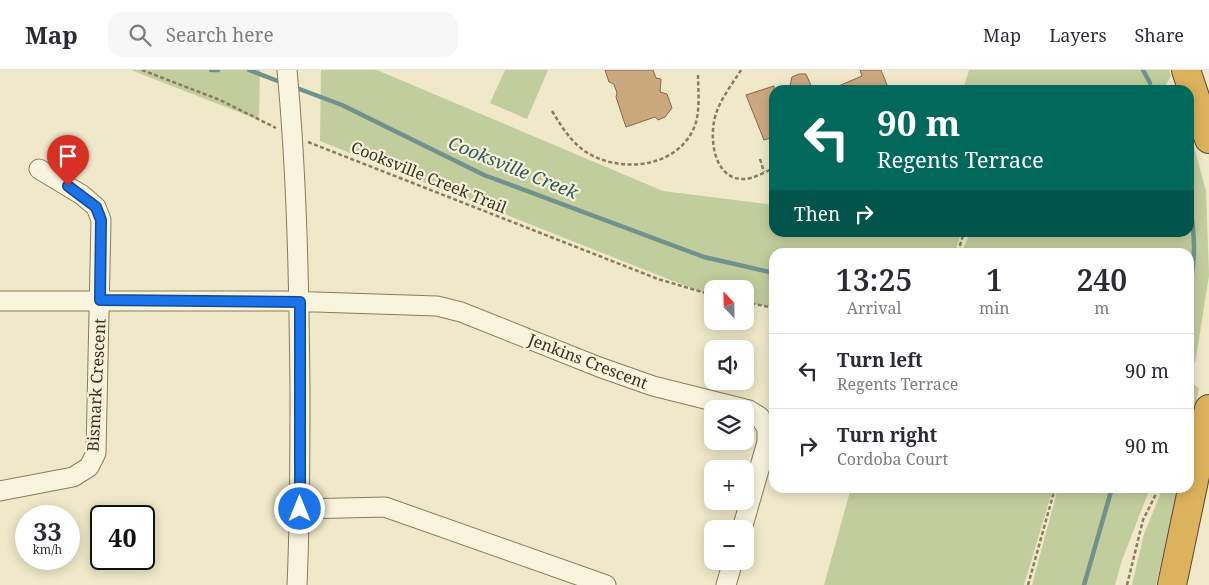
<!DOCTYPE html>
<html lang="en">
<head>
<meta charset="utf-8">
<style>
  :root { --surface:#fff; --page:#f7f7f7; --text:#2b2b33; --muted:#7c7c81; --line:#e1e1e2 }
  body { margin:0; font-family:"Noto Serif",serif; background:var(--page); color:var(--text); height:100vh; display:flex; flex-direction:column; font-size:19px; white-space:nowrap }
  * { box-sizing:border-box; margin:0 }
  p { font-size:16px; color:var(--muted) }
  .icon { flex:none; width:28px; height:28px; fill:none; stroke:currentColor; stroke-width:2; stroke-linecap:round; stroke-linejoin:round }
  .map { position:relative; flex:1; overflow:hidden }
  .drawer { position:absolute; left:769px; top:178px; width:425px; height:245px; display:flex; flex-direction:column; background:var(--surface); border-radius:15px; box-shadow:0 2px 12px #0003 }
  .drawer>* { flex:none }
  .banner { position:absolute; left:769px; top:15px; width:425px; height:152px; border-radius:15px; box-shadow:0 2px 12px #0003; background:#00695c; color:#fff; overflow:hidden }
  .needle { width:32px; rotate:338deg }
  .fabs { position:absolute; left:704px; top:210px; display:grid; gap:10px }
  .fabs a { display:grid; place-items:center; width:50px; height:50px; border-radius:10px; background:var(--surface); box-shadow:0 2px 12px #0003; font-size:25px }
  .speed { position:absolute; left:15px; top:435px; display:flex; gap:10px; font-size:25px; font-weight:700; text-align:center }
  .speed>* { display:grid; place-content:center; width:65px; height:65px; border-radius:50%; background:var(--surface); box-shadow:0 2px 12px #0003; line-height:1 }
  .speed small { font-size:12px; font-weight:400 }
  .speed .limit { border:2px solid #111; border-radius:8px; background:#fff; color:#111 }
  .pin { position:absolute; display:grid; place-items:center; width:42px; height:42px; color:#fff; margin:-51px -21px; border-radius:50% 50% 50% 0; rotate:-45deg; box-shadow:0 0 5px #0007 }
  .pin .icon { rotate:45deg }
  .me { position:absolute; width:55px; margin:-28px; rotate:0deg; stroke-linejoin:round; filter:drop-shadow(0 0 4px #0008) }
  .turn { display:flex; align-items:center; gap:18px; height:105px; padding:0 25px; font-size:22px }
  .turn .icon { width:65px; height:65px; stroke-width:2.5 }
  .turn b { display:block; font-size:35px; line-height:42px }
  .then { display:flex; align-items:center; height:48px; padding:0 25px; background:#0003; gap:10px; font-size:19px }
  .eta { display:flex; justify-content:space-evenly; align-items:center; height:85px; text-align:center }
  .eta b { font-size:30px; font-weight:600; line-height:35px }
  ul { padding:0; list-style:none }
  li { display:flex; align-items:center; gap:15px; height:75px; padding:0 25px; border-top:1px solid var(--line) }
  li div { flex:1 }
  li b { display:block; font-size:19px }
  li em { font-style:normal }
  header { display:flex; align-items:center; gap:30px; box-sizing:border-box; height:70px; padding:0 25px; background:var(--surface); border-bottom:1px solid var(--line) }
  header strong { font-size:24px }
  nav { display:flex; gap:28px; margin-inline-start:auto; font-size:18px }
  .search { width:350px; height:45px; background:var(--page); display:flex; align-items:center; gap:12px; box-sizing:border-box; padding:0 18px; border-radius:15px; color:var(--muted); font-size:19px }
  .map>svg:first-child { display:block }
  .green { fill:#c2cd9d }
  .lines { fill:none; stroke-linecap:round; stroke-linejoin:round }
  .stream { stroke:#70928d; stroke-width:4.5 }
  .building { fill:#cca87f; stroke:#8b6743 }
  .minor-casing { stroke:#8b7b5d; stroke-width:21 }
  .highway-casing { stroke:#5a4931; stroke-width:30 }
  .path { stroke:#8b7b5d; stroke-width:2.5; stroke-dasharray:4 2.5; stroke-linecap:butt }
  .minor { stroke:#f9f4dd; stroke-width:19 }
  .highway { stroke:#dcb25c; stroke-width:28 }
  .route-casing { stroke:#114b97; stroke-width:12 }
  .route { stroke:#1a73e8; stroke-width:9 }
  .labels { text-anchor:middle; stroke-width:4.5; stroke-linejoin:round; paint-order:stroke }
  .street-label { font-size:16px; fill:#3c3121; stroke:#f6f1d9 }
  .water-label { font-size:18px; font-style:italic; fill:#305a5c; stroke:#f6f1d9 }
</style>
</head>
<body>
<header>
<strong>Map</strong>
<div class="search"><svg class="icon" aria-label="search" viewBox="0 0 24 24"><circle cx="10" cy="10" r="6"/><path d="M15 15l6 6"/></svg>Search here</div>
<nav><a>Map</a><a>Layers</a><a>Share</a></nav>
</header>
<div class="map">
<svg width="1209" height="515" viewBox="0 0 1209 515">
  <rect width="100%" height="100%" fill="#efe8c9"/>
  <!-- green -->
  <path class="green" d="M131 0H260L259 50Z
    M321 0H377L663 121 774 135V162L961 163 955 182H774V238L745 232V219H712V225L706 224 320 71Z
    M505 0H548L527 49 490 33Z
    M969 0H1169L1171 6 1165 16 1156 20H963Z
    M1189 58 1206 121 1209 205 1195 294 1189 283V182H962L970 163 1189 162Z
    M1191 313 1199 318 1192 353 1189 357V314Z
    M851 418H1053L1024 515H824Z
    M1058 418H1150L1121 493 1115 515H1032Z
    M1162 420H1178L1156 515H1132L1144 464Z"/>
  <g class="lines">
    <!-- stream -->
    <path class="stream" d="M211 0H218
      M249 0 283 13
      M1143 0 1150 13
      M294 17 342 35 484 105 704 187 774 203
      M1189 134C1195 161 1196 191 1189 218
      M1084 515 1112 418"/>
  </g>
  <!-- building -->
  <path class="building" d="M605 0H653L656 8 661 9 660 22 667 24 672 38 665 47 658 50 655 47 626 57 616 27 617 23 614 14 609 12Z
    M860 0H881L889 20H829L862 6Z
    M799 4H806L813 20H789L792 7Z
    M774 16V67L764 70 746 25Z"/>
  <g class="lines">
    <!-- minor casing -->
    <g class="minor-casing">
      <path id="minor" d="M287 0C297 107 299 214 300 322 300 386 300 451 297 515
        M0 231H286L437 236 461 242 599 297 653 316 749 340 760 347 767 359V372L742 459
        M0 421 73 407 89 397 96 383 101 150 96 137 82 125 39 99
        M300 439 385 437 606 515
        M726 515 733 491"/>
    </g>
    <!-- highway casing -->
    <g class="highway-casing">
      <path id="highway" d="M1186 0 1209 69
        M1172 515 1209 339"/>
    </g>
    <!-- path -->
    <path class="path" d="M142 0 220 30 276 58
      M741 0C733 13 722 27 717 41 708 63 712 110 744 109 753 109 765 102 774 98
      M552 41C562 57 570 71 586 82 619 103 674 99 693 60 701 44 698 21 698 3
      M308 72 658 209 712 225
      M760 89 764 102
      M958 182 964 162
      M745 232 774 238
      M1028 515 1055 418
      M1127 515 1143 450 1159 418"/>
    <!-- minor -->
    <use href="#minor" class="minor"/>
    <!-- highway -->
    <use href="#highway" class="highway"/>
  </g>
  <g class="lines">
    <!-- route casing -->
    <g class="route-casing">
      <path id="route" d="M68 116 96 137 101 150 100 230 300 232V439"/>
    </g>
    <!-- route -->
    <use href="#route" class="route"/>
  </g>
  <g class="labels">
    <!-- street labels -->
    <g class="street-label">
      <text transform="translate(429 107) rotate(22)" y="6">Cooksville Creek Trail</text>
      <text transform="translate(588 291) rotate(21)" y="6">Jenkins Crescent</text>
      <text transform="translate(96 315) rotate(-87)" y="6">Bismark Crescent</text>
    </g>
    <!-- water labels -->
    <g class="water-label">
      <text transform="translate(513 98) rotate(22)" y="6">Cooksville Creek</text>
    </g>
  </g>
</svg>
<div class="fabs">
<a><svg class="needle" viewBox="-14 -14 28 28"><path d="M0-13l5 13h-10z" fill="#e53935"/><path d="M0 13l5-13h-10z" fill="#7c7c81"/></svg></a>
<a><svg class="icon" aria-label="sound" viewBox="0 0 24 24"><path d="M4 9h4l5-4v14l-5-4H4zM17 9q2 3 0 6"/></svg></a>
<a><svg class="icon" aria-label="layers" viewBox="0 0 24 24"><path d="M12 4l9 5-9 5-9-5zM3 14l9 5 9-5"/></svg></a>
<a>+</a>
<a>−</a>
</div>
<div class="speed"><div>33<small>km/h</small></div><div class="limit">40</div></div>
<div class="pin" style="left:68px;top:116px;background:#d93025"><svg class="icon" aria-label="arrive" viewBox="0 0 24 24"><path d="M6 21V4h12l-3 4 3 4H6"/></svg></div>
<svg class="me" style="left:300px;top:439px" viewBox="-20 -20 40 40"><circle r="17" fill="#1a73e8" stroke="#fff" stroke-width="3"/><path d="M0-11L8 9 0 5-8 9z" fill="#fff"/></svg>
<div class="banner">
<div class="turn"><svg class="icon" aria-label="left" viewBox="0 0 24 24"><path d="M17 20v-9H6M10 6l-5 5 5 5"/></svg><div><b>90 m</b>Regents Terrace</div></div>
<div class="then">Then<svg class="icon" aria-label="right" viewBox="0 0 24 24"><path d="M7 20v-9h11M14 6l5 5-5 5"/></svg></div>
</div>
<section class="drawer">
<div class="eta">
<div><b>13:25</b><p>Arrival</p></div>
<div><b>1</b><p>min</p></div>
<div><b>240</b><p>m</p></div>
</div>
<ul>
<li><svg class="icon" aria-label="left" viewBox="0 0 24 24"><path d="M17 20v-9H6M10 6l-5 5 5 5"/></svg><div><b>Turn left</b><p>Regents Terrace</p></div><em>90 m</em></li>
<li><svg class="icon" aria-label="right" viewBox="0 0 24 24"><path d="M7 20v-9h11M14 6l5 5-5 5"/></svg><div><b>Turn right</b><p>Cordoba Court</p></div><em>90 m</em></li>
</ul>
</section>
</div>
</body>
</html>
